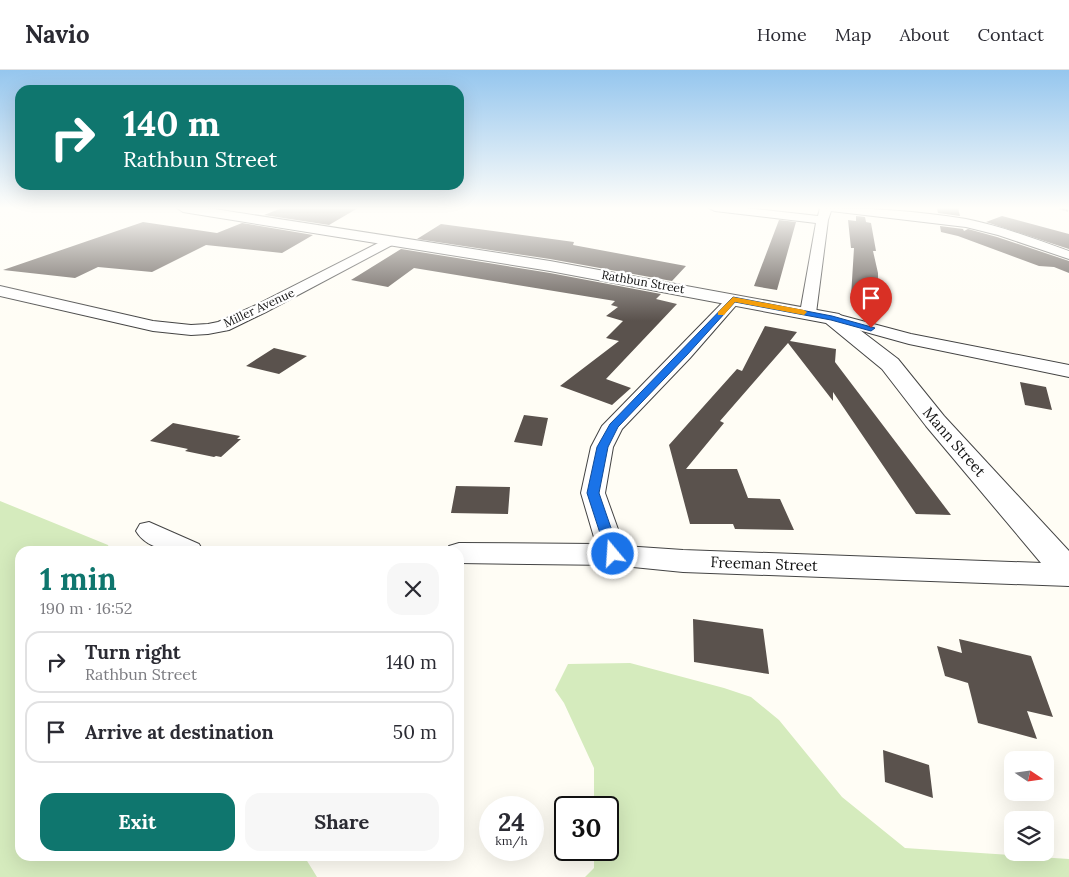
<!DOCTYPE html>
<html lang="en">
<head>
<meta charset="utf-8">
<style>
  :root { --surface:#fff; --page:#f7f7f7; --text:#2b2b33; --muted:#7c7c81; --line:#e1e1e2; --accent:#0f766e }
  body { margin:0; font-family:Lora,serif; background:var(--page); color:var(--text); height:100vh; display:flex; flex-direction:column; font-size:19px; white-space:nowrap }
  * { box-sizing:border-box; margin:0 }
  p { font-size:16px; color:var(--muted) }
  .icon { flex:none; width:28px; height:28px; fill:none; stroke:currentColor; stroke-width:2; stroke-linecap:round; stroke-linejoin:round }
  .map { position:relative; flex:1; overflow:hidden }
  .details { position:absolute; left:15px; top:476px; width:449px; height:315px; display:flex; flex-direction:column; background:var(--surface); border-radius:15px; box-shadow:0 5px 20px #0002 }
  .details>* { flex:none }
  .top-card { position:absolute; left:15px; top:15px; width:449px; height:105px; border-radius:15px; box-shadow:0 5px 20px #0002; background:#0f766e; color:#fff; overflow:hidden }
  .needle { width:32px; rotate:103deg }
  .tools { position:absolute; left:1004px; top:681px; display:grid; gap:10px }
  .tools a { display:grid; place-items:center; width:50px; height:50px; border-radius:10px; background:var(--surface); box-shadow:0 5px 20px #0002; font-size:25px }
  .speed { position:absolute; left:479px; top:726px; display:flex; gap:10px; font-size:25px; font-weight:700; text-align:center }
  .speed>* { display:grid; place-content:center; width:65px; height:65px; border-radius:50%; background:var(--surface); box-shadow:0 5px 20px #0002; line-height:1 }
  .speed small { font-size:12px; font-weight:400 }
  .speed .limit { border:2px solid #111; border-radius:8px; background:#fff; color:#111 }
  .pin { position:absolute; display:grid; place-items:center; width:42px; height:42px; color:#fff; margin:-51px -21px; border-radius:50% 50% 50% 0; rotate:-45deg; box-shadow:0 0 5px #0007 }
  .pin .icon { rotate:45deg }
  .me { position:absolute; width:55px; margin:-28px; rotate:342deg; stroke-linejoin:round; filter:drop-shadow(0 0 4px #0008) }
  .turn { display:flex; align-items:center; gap:18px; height:105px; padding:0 25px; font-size:22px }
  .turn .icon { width:65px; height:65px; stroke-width:2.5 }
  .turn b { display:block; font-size:35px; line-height:42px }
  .round { display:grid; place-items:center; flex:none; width:52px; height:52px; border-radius:15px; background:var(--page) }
  .headline { display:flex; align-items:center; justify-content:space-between; height:85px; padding:0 25px }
  h1 { font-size:30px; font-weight:800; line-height:38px; color:var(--accent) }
  .cta { display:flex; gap:10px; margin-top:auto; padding:10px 25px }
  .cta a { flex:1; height:58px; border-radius:15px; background:var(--accent); color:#fff; font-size:20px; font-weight:800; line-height:58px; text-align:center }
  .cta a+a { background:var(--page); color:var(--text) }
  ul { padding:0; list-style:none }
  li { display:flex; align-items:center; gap:15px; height:62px; margin:0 10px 8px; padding:0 15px; border:2px solid var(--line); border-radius:15px }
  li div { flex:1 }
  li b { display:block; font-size:19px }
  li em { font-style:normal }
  header { display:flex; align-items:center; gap:30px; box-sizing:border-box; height:70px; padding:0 25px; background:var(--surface); border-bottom:1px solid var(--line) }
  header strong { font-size:24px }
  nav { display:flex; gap:28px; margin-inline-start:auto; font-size:18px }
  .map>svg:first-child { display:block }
  .green { fill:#d5ebbd }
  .building { fill:#5a524d }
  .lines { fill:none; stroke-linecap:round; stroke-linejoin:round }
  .minor-casing { stroke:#444; stroke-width:2 }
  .tertiary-casing { stroke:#444; stroke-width:2 }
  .path { stroke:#333; stroke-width:2; stroke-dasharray:2.5 1; stroke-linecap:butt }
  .minor { fill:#fff; fill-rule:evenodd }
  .tertiary { fill:#fff; fill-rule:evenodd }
  .route { fill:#1a73e8; stroke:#114b97 }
  .slow { fill:#f59e0b }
  .labels { text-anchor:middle; stroke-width:5; stroke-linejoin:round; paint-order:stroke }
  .far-street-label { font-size:12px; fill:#111; stroke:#fff }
  .street-label { font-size:15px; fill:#111; stroke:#fff }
</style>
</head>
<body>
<header>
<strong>Navio</strong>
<nav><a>Home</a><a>Map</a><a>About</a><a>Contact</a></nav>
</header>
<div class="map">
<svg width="1069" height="807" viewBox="0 0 1069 807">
  <rect width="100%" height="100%" fill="#fffdf5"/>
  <!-- green -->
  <path class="green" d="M0 431 108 475 110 481H20V786H304L317 807H0Z
    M630 593 724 618 751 627 779 650 842 727 905 778 1069 789V807H585L594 798V780H608V738L594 737V698L564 633 555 620 568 594Z"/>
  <!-- building -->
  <path class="building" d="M282 138H358L329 155 264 145Z
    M937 138H958L960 146 938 143Z
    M856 146 865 147 866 152 871 153 876 181H873L878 203V231L851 227 854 178H851L848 150 856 151Z
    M1002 146 1069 164V179L986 152Z
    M779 150 796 152 777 220 754 216Z
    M143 152 217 163 242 153 313 165 282 183 206 175 152 202 98 197 75 208 3 200Z
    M441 154 574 172 573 175 686 196 672 211 550 189 417 169Z
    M940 156 963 159 964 161 968 159 997 167 1069 191V203L1054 197 1039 196 958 166 941 162Z
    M401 179 550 203 661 224 656 229 677 234 606 309 631 318 612 335 560 316 619 271 606 268 623 251 606 246 618 237 611 235 615 231 414 198 388 217 351 210Z
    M765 256 797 262 790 271 836 279 835 292 951 445 916 444 833 322V331L788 273 720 351 724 353 686 399H737L748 428 780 429 794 460 735 459 733 454H690L669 375 737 299 742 301Z
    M274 278 307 286 279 304 246 296Z
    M1020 312 1046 317 1052 340 1025 335Z
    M524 345 548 348 542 376 514 372Z
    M173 353 240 366 237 369H241L221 387 216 386 214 387 185 381 188 379 150 371Z
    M456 416 510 417 508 444 451 443Z
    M693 549 763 559 769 604 694 592Z
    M959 569 1031 586 1053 647 1027 641 1037 669 978 653 968 613 945 606 937 576 962 583Z
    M883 680 929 695 933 728 885 712Z"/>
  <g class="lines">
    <!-- minor casing -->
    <g class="minor-casing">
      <path id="minor" d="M709 138H745L818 146 820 138C869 138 918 141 966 149 1001 156 1035 169 1069 181V189L998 165 966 157 831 141 828 150 816 243 814 246H802L800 243 816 153 715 141Z
        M390 167 396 171 394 174 266 242 229 260 208 264 191 265 153 261 0 226V216L153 251 191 255 208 254 218 252 254 236Z
        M733 225 738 227 741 230 738 233 690 288 622 359 613 377 605 423 624 476 683 480 1069 494V516L683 502 613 495 459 493V481H446L449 476 459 473 596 474 581 423 591 377 602 356 728 227Z
        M832 243 911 264 1069 295V307L909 274 826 251 824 248 826 245Z
        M149 452 199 474 203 481C180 482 149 483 136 461L140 454Z"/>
    </g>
    <!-- tertiary casing -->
    <g class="tertiary-casing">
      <path id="tertiary" d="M177 138H208L550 191 839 244 898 289 944 346 1069 481V516L1057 512 926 356 882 299 826 253 550 201 183 142Z"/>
    </g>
    <!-- path -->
    <path class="path" d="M1059 138 1069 141"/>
    <!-- minor -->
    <use href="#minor" class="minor"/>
    <!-- tertiary -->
    <use href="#tertiary" class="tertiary"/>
  </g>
  <!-- sky -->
  <linearGradient id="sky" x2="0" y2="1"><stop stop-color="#95c6ee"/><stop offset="0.55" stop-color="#fffefa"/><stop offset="1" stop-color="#fffefa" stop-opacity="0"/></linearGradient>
  <rect width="1069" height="251" fill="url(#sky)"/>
  <!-- route -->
  <path class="route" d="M733 227 832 246 875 258 871 261 831 250 735 232 687 285 618 357 608 377 599 423 620 484 618 488H608L587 423 597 377 610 354Z"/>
  <!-- slow -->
  <path class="slow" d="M733 227 804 240 807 242 804 245 735 232 724 245H718V242Z"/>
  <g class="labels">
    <!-- far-street labels -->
    <g class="far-street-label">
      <text transform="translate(643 212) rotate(10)" y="4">Rathbun Street</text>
      <text transform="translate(259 238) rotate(-25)" y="4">Miller Avenue</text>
    </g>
    <!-- street labels -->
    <g class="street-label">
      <text transform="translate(954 372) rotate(49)" y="5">Mann Street</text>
      <text transform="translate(764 494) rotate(2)" y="5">Freeman Street</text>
    </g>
  </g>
</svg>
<div class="tools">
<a><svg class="needle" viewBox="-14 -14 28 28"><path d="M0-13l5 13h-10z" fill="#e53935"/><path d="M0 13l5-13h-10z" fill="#7c7c81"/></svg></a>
<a><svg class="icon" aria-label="layers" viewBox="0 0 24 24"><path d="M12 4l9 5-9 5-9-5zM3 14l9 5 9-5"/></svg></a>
</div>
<div class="speed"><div>24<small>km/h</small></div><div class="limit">30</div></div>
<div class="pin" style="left:871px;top:258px;background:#d93025"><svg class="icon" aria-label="arrive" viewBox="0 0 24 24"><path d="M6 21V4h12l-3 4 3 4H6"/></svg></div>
<svg class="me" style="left:613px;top:484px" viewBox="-20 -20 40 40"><circle r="17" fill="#1a73e8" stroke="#fff" stroke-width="3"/><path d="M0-11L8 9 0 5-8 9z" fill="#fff"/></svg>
<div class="top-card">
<div class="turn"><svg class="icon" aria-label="right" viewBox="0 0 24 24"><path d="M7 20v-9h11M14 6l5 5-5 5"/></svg><div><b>140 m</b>Rathbun Street</div></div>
</div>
<section class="details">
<div class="headline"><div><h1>1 min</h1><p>190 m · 16:52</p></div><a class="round"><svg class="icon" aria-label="close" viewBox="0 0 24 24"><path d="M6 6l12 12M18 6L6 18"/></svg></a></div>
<ul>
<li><svg class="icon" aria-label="right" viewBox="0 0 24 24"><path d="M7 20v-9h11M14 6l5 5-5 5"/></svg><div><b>Turn right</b><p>Rathbun Street</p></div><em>140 m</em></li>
<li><svg class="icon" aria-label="arrive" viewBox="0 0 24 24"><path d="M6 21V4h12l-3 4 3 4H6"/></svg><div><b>Arrive at destination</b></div><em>50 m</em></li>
</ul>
<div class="cta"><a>Exit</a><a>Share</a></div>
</section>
</div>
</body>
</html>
